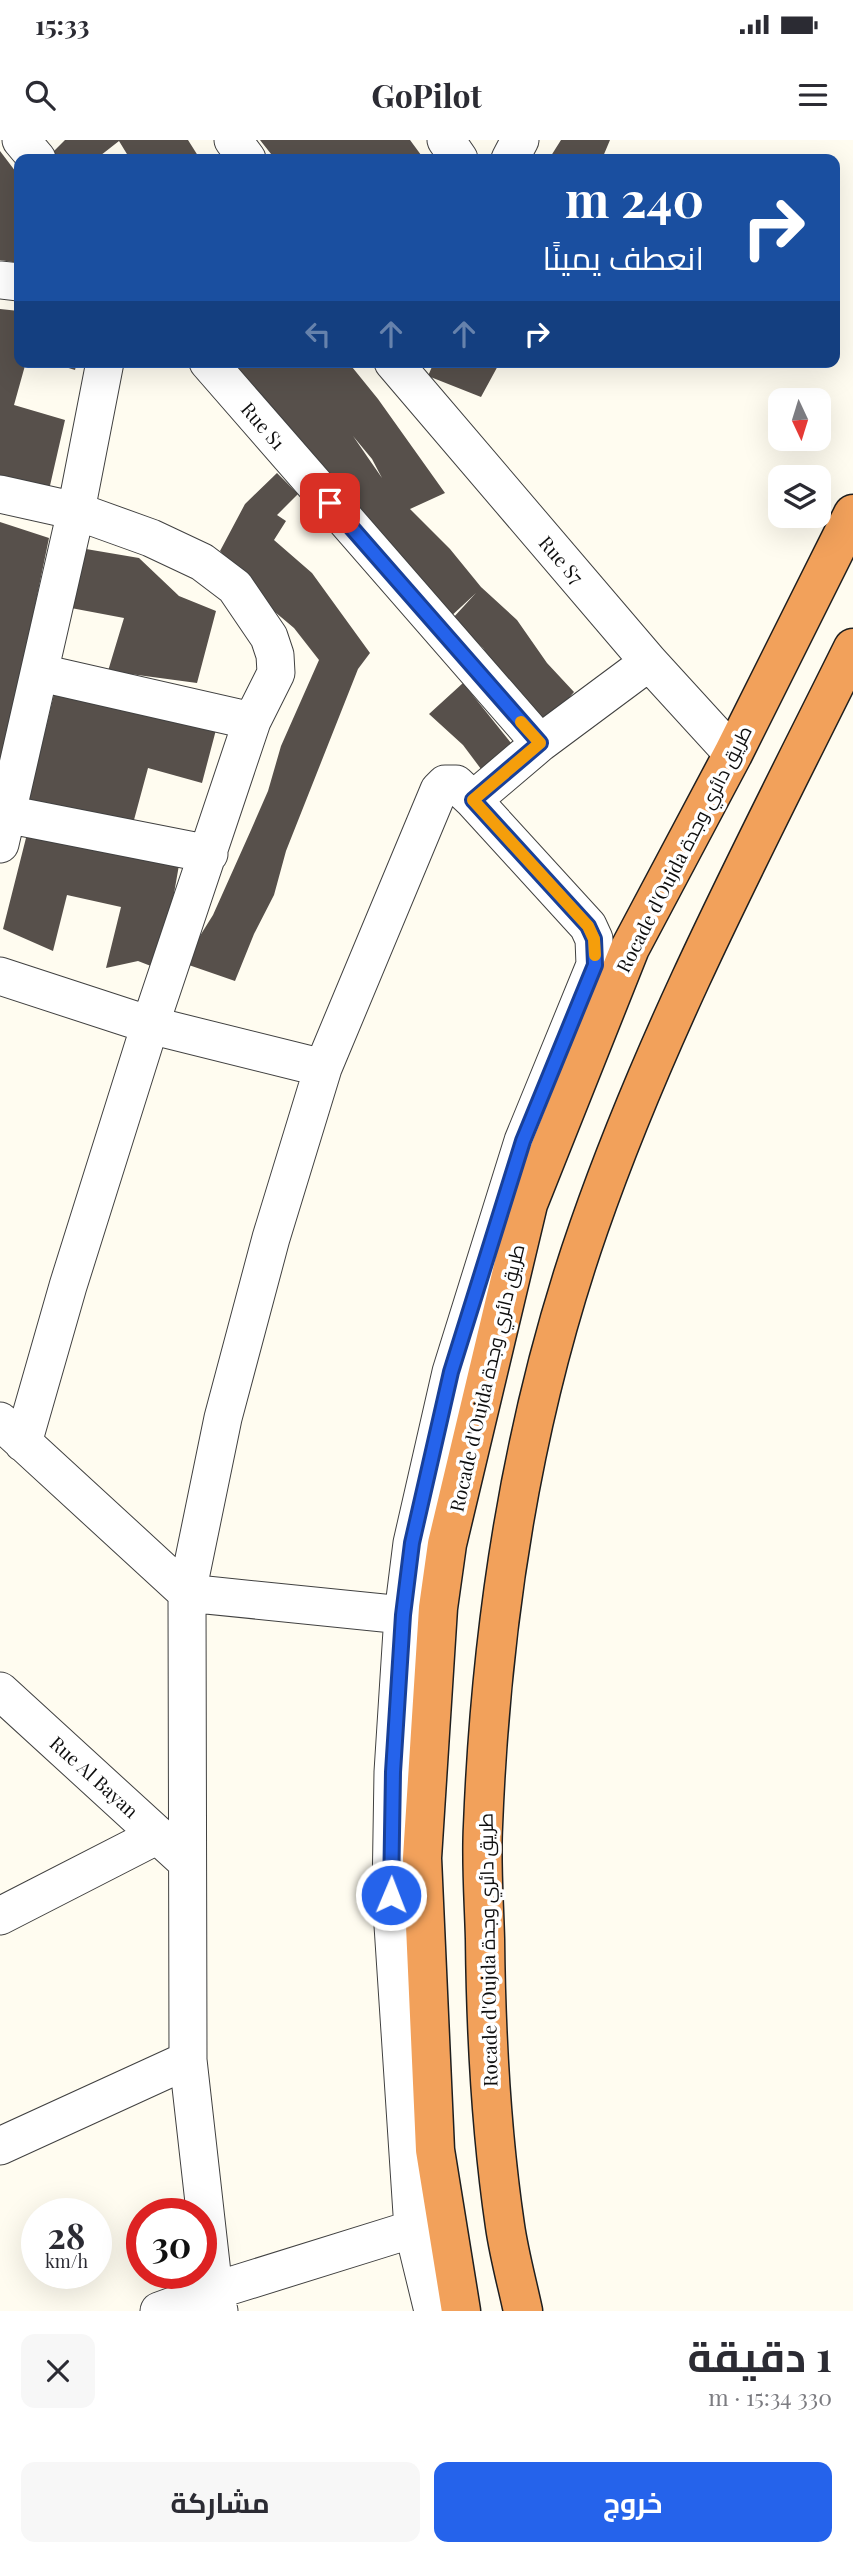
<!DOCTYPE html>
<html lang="ar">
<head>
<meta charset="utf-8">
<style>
  :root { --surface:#fff; --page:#f7f7f7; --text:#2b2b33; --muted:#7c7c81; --accent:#2563eb }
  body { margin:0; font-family:"Playfair Display",Cairo,serif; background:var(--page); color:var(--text); direction:rtl; height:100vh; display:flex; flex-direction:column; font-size:26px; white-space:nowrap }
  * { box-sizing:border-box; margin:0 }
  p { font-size:23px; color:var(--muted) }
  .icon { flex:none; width:38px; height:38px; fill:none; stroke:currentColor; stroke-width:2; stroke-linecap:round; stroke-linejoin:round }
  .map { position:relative; height:2171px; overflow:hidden; direction:ltr }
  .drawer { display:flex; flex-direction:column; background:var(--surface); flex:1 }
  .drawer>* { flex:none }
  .banner { position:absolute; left:14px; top:14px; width:826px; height:214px; border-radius:14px; box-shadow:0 7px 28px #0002; direction:rtl; background:#1a4fa0; color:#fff; overflow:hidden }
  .needle { width:46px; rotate:176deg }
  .fabs { position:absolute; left:768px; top:248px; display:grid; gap:14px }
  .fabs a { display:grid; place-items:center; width:63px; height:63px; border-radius:14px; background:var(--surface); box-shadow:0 7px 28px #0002; font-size:35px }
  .speed { position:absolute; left:21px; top:2058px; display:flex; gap:14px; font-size:35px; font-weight:700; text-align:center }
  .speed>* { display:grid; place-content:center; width:91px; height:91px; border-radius:50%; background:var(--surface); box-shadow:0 7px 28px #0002; line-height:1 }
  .speed small { font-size:18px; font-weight:400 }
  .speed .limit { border:10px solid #d22; background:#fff; color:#111 }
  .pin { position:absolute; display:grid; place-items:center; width:60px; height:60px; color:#fff; margin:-30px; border-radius:14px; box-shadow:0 4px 10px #0006 }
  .me { position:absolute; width:77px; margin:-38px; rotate:1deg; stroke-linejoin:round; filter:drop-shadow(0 0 5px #0008) }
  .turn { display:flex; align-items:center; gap:24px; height:147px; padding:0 21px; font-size:32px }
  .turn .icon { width:91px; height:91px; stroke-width:2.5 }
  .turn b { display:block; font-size:49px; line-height:60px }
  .lanes { display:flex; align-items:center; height:66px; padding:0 21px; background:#0003; justify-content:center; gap:35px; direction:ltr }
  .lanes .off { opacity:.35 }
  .round { display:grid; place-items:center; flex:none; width:74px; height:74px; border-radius:14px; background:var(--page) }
  .headline { display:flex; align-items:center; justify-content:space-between; height:119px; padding:0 21px }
  h1 { font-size:42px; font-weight:700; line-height:52px }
  .action { display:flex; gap:14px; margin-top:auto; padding:14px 21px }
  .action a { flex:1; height:80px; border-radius:14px; background:var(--accent); color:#fff; font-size:28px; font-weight:700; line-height:80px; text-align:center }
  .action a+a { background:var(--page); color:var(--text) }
  .status { display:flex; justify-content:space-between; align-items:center; height:49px; padding:0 35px; background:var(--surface); direction:ltr }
  .status svg { height:19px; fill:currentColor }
  header { display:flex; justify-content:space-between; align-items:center; height:91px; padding:0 21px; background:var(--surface); font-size:32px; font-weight:700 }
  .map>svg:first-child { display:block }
  .building { fill:#57504b; fill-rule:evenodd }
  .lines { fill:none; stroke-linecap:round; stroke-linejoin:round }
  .minor-casing { stroke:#414141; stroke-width:39 }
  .highway-casing { stroke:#1f1f1f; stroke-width:41 }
  .minor { stroke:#fff; stroke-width:37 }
  .highway { stroke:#f2a15b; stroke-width:38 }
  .route-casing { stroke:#184099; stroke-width:18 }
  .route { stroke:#2563eb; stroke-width:12 }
  .slow { stroke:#f59e0b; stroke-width:12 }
  .labels { text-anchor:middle; stroke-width:7; stroke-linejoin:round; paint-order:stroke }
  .street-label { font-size:19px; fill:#0e0e0e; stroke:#fff }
</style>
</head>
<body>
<div class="status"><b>15:33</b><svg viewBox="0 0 49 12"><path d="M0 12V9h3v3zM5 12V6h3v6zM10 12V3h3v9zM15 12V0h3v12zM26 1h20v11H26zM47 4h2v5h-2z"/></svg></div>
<header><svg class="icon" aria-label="menu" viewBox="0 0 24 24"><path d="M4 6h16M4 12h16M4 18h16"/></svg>GoPilot<svg class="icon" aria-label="search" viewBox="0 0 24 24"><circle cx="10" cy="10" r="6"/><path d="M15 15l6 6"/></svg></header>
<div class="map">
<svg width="853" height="2171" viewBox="0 0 853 2171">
  <rect width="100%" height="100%" fill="#fffcf0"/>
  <!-- building -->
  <path class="building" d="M65 0H188L200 19H130L119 1 96 19H49L48 17Z
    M260 0H410L424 19H275Z
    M561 0H610L602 19H549Z
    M0 11 19 36V123L0 120Z
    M0 169 19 171V222H26L14 265 65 280 49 350 0 336Z
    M49 222H77L75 230Z
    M227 222H348L378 259 445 353 410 369 450 409 481 447 517 480 547 523 574 552 544 587 513 553 483 508 452 479 476 453 447 480ZM353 296 372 319 382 338Z
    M434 222H500L481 257 428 236Z
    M277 333 298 354 277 375 286 381 274 400 312 433 370 513 358 529 286 711 274 755 254 794 235 841 183 823 213 775 251 690 268 651 281 606 319 520 294 488 269 467 220 411 245 364Z
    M0 382 49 398 0 636Z
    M86 409 139 418 179 456 216 471 197 543 108 531 124 478 71 468Z
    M463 543 511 603 481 629 463 605 429 574Z
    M54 554 217 586 202 643 148 628 131 691 27 667Z
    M28 690 179 725 169 782 156 828 138 821 106 828 121 767 67 755 53 811 3 789Z"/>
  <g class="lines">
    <!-- minor casing -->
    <g class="minor-casing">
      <path id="minor" d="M21 0 37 19
        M233 0 247 19
        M446 0 459 19
        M510 19 520 0
        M0 140 19 142
        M208 222 540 603
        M393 222 649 522 733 614
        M0 354 76 371 151 398 202 422 235 447 269 497 275 515 276 533 252 581 150 885 68 1146 23 1303
        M41 533 252 581
        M473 660 540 603 649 522
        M6 674 209 714
        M0 704 76 371 105 222
        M0 836 150 885 323 928
        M0 1281 187 1453 403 1475
        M0 1551 187 1722
        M0 1776 158 1695
        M0 2006 188 1920
        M159 2171 214 2151 413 2089
        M219 2171 214 2151 188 1920 187 1453 223 1278 271 1098 323 928 439 650 445 644H456L473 660 588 786 594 799 595 825 523 1001 451 1232 412 1403 403 1475 393 1632 391 1755 413 2089 433 2171"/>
    </g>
    <!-- highway casing -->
    <g class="highway-casing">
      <path id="highway" d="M461 2171 435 2010 422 1718 438 1468 447 1404 528 1064 630 808 733 614 853 374
        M523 2171C517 2143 509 2114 505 2086 491 1991 486 1895 485 1799 484 1761 481 1723 483 1686 491 1483 522 1279 589 1087 659 886 759 698 853 508"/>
    </g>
    <!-- minor -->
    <use href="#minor" class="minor"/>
    <!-- highway -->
    <use href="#highway" class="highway"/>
  </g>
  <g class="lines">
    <!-- route casing -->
    <g class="route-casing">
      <path id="route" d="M330 363 540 603 473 660 588 786 594 799 595 825 523 1001 451 1232 412 1403 403 1475 393 1632 391 1755"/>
    </g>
    <!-- route -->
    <use href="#route" class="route"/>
    <!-- slow -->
    <path class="slow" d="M521 582 540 603 473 660 588 786 594 799 595 815"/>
  </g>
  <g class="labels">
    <!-- street labels -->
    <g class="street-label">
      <text transform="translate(263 286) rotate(49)" y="7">Rue S1</text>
      <text transform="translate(561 420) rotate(49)" y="7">Rue S7</text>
      <text transform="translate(684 709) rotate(-63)" y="7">Rocade d'Oujda طريق دائري وجدة</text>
      <text transform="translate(487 1238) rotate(-77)" y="7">Rocade d'Oujda طريق دائري وجدة</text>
      <text transform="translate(94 1637) rotate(42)" y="7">Rue Al Bayan</text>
      <text transform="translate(488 1810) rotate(-91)" y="7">Rocade d'Oujda طريق دائري وجدة</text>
    </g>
  </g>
</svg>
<div class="fabs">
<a><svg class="needle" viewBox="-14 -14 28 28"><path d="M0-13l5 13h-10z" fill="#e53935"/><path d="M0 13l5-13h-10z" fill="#7c7c81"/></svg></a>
<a><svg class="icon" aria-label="layers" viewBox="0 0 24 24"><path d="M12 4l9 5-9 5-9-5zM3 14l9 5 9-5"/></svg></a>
</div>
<div class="speed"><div>28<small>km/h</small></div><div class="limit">30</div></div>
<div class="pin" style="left:330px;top:363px;background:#d93025"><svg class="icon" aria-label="arrive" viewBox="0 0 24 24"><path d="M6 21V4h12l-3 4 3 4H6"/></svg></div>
<svg class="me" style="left:391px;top:1755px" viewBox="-20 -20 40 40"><circle r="17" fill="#2563eb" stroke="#fff" stroke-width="3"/><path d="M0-11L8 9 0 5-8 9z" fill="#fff"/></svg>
<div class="banner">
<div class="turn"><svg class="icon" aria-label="right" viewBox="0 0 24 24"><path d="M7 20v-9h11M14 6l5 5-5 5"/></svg><div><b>240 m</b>انعطف يمينًا</div></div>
<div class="lanes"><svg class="icon off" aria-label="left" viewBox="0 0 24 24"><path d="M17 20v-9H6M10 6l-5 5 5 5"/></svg><svg class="icon off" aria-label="ahead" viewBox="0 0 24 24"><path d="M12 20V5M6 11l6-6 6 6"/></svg><svg class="icon off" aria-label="ahead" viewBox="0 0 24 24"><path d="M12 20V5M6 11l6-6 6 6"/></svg><svg class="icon" aria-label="right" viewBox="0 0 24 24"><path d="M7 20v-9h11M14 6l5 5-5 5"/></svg></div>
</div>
</div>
<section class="drawer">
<div class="headline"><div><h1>1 دقيقة</h1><p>330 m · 15:34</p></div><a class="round"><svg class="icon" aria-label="close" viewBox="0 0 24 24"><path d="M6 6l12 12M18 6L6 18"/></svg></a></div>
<div class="action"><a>خروج</a><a>مشاركة</a></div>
</section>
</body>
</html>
